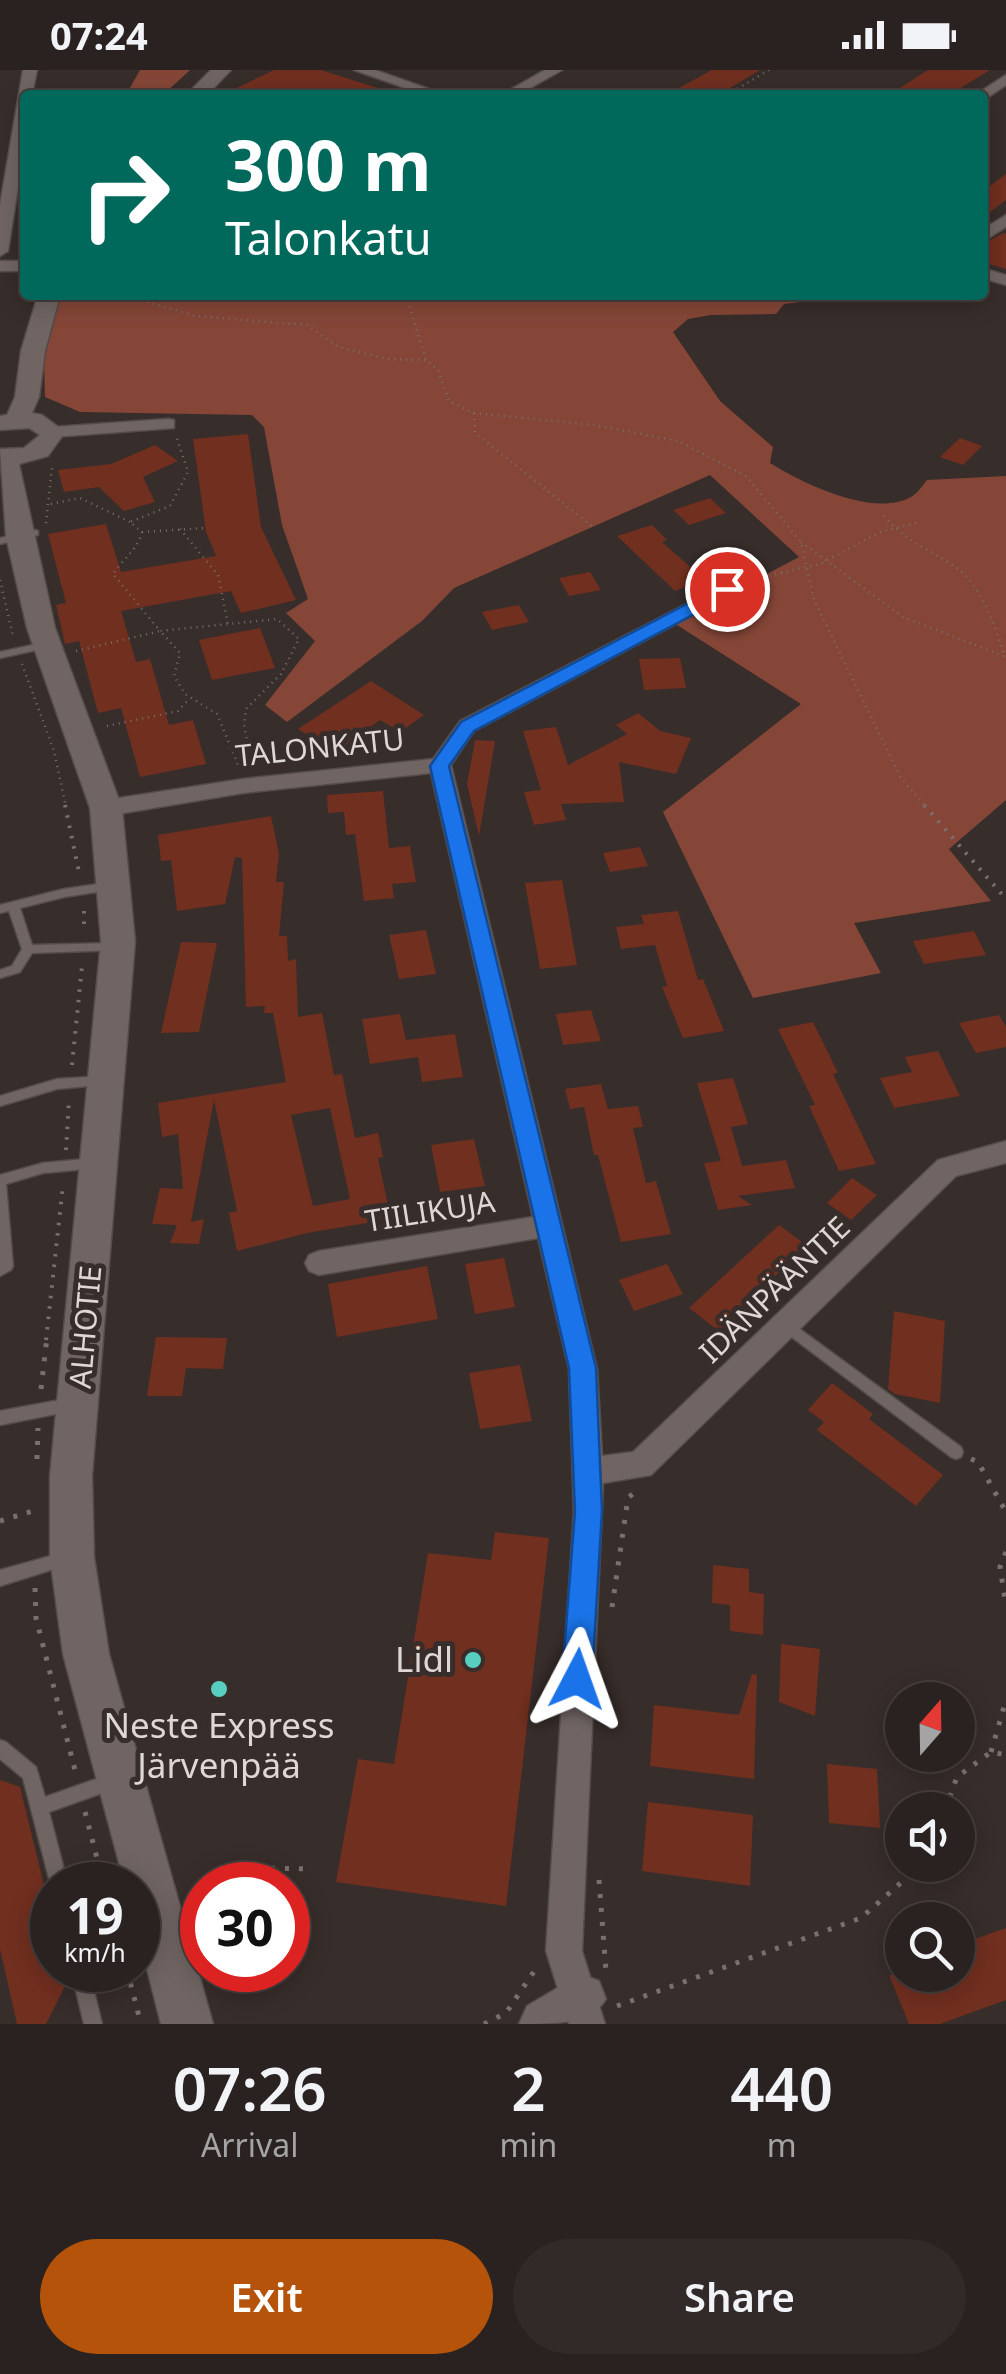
<!DOCTYPE html>
<html lang="en">
<head>
<meta charset="utf-8">
<style>
  :root { --surface:#292220; --page:#312a29; --text:#f1f3f6; --muted:#a5a4a5; --line:#453f3e; --accent:#b45309 }
  body { margin:0; font-family:"Noto Sans",sans-serif; background:var(--page); color:var(--text); height:100vh; display:flex; flex-direction:column; font-size:38px; white-space:nowrap }
  * { box-sizing:border-box; margin:0 }
  p { font-size:32px; color:var(--muted) }
  .icon { flex:none; width:55px; height:55px; fill:none; stroke:currentColor; stroke-width:2; stroke-linecap:round; stroke-linejoin:round }
  .map { position:relative; height:1954px; overflow:hidden }
  .sheet { display:flex; flex-direction:column; background:var(--surface); flex:1 }
  .sheet>* { flex:none }
  .banner { position:absolute; left:20px; top:20px; width:968px; height:210px; border-radius:10px; box-shadow:0 5px 25px #0003,0 0 0 2px var(--line); background:#00695c; color:#fff; overflow:hidden }
  .needle { width:65px; rotate:20deg }
  .buttons { position:absolute; left:885px; top:1612px; display:grid; gap:20px }
  .buttons a { display:grid; place-items:center; width:90px; height:90px; border-radius:50%; background:var(--surface); box-shadow:0 5px 25px #0003,0 0 0 2px var(--line); font-size:50px }
  .speed { position:absolute; left:30px; top:1792px; display:flex; gap:20px; font-size:50px; font-weight:700; text-align:center }
  .speed>* { display:grid; place-content:center; width:130px; height:130px; border-radius:50%; background:var(--surface); box-shadow:0 5px 25px #0003,0 0 0 2px var(--line); line-height:1 }
  .speed small { font-size:25px; font-weight:400 }
  .speed .limit { border:15px solid #d22; background:#fff; color:#111 }
  .pin { position:absolute; display:grid; place-items:center; width:85px; height:85px; color:#fff; margin:-42px; border:5px solid #fff; border-radius:50%; box-shadow:0 2px 10px #0007 }
  .me { position:absolute; width:110px; margin:-55px; rotate:4deg; stroke-linejoin:round; filter:drop-shadow(0 0 8px #0008) }
  .turn { display:flex; align-items:center; gap:35px; height:210px; padding:0 40px; font-size:45px }
  .turn .icon { width:130px; height:130px; stroke-width:2.5 }
  .turn b { display:block; font-size:70px; line-height:85px }
  .eta { display:flex; justify-content:space-evenly; align-items:center; height:170px; text-align:center }
  .eta b { font-size:60px; font-weight:600; line-height:70px }
  .button { display:flex; gap:20px; margin-top:auto; padding:20px 40px }
  .button a { flex:1; height:115px; border-radius:60px; background:var(--accent); color:#fff; font-size:40px; font-weight:600; line-height:115px; text-align:center }
  .button a+a { background:var(--page); color:var(--text) }
  .status { display:flex; justify-content:space-between; align-items:center; height:70px; padding:0 50px; background:var(--surface); direction:ltr }
  .status svg { height:28px; fill:currentColor }
  .map>svg:first-child { display:block }
  .green { fill:#854637 }
  .building { fill:#712f1f; fill-rule:evenodd }
  .lines { fill:none; stroke-linecap:round; stroke-linejoin:round }
  .lane-casing { stroke:#544c49; stroke-width:3 }
  .street-casing { stroke:#544c49; stroke-width:3 }
  .secondary-casing { stroke:#544c49; stroke-width:3 }
  .path-far2 { stroke:#79706e; stroke-width:2.5; stroke-dasharray:1 5; stroke-linecap:butt }
  .path-far1 { stroke:#79706e; stroke-width:4; stroke-dasharray:2.5 8; stroke-linecap:butt }
  .path { stroke:#79706e; stroke-width:5; stroke-dasharray:4 10; stroke-linecap:butt }
  .lane { fill:#706562; fill-rule:evenodd }
  .street { fill:#706562; fill-rule:evenodd }
  .secondary { fill:#706562; fill-rule:evenodd }
  .route { fill:#1a73e8; stroke:#114b97; stroke-width:2.5 }
  .poi-dot { fill:#58cec0; stroke:#372d2b; stroke-width:4 }
  .labels { text-anchor:middle; stroke-width:10; stroke-linejoin:round; paint-order:stroke }
  .street-label { font-size:30px; fill:#ded7d5; stroke:#372d2b }
  .near-poi-label { font-size:35px; fill:#ded7d5; stroke:#372d2b; text-anchor:end }
</style>
</head>
<body>
<div class="status"><b>07:24</b><svg viewBox="0 0 49 12"><path d="M0 12V9h3v3zM5 12V6h3v6zM10 12V3h3v9zM15 12V0h3v12zM26 1h20v11H26zM47 4h2v5h-2z"/></svg></div>
<div class="map">
<svg width="1006" height="1954" viewBox="0 0 1006 1954">
  <rect width="100%" height="100%" fill="#372d2b"/>
  <!-- green -->
  <path class="green" d="M140 0H190L163 25H126Z
    M70 225H858L784 234 776 244 711 245 688 249 673 262 720 331 773 377 770 393C802 413 873 448 911 427 917 424 923 415 927 410L1006 406V730L949 779 991 831 854 853 881 903 753 928 663 742 801 634 674 553 799 487 710 405 454 518 422 551 287 652 265 635 315 571 286 543 308 529 282 455 264 357 252 345 80 342 45 327 44 290 60 228Z"/>
  <!-- building -->
  <path class="building" d="M274 0H321L387 21 386 25H222Z
    M712 0H760L718 25H666Z
    M928 0H990L949 25H889Z
    M1006 104V130L982 148V122Z
    M1003 163 1006 164V199L982 192V175Z
    M248 364 261 457 296 530 241 543 231 521 121 541 136 592 150 589 169 655 193 650 206 694 140 707 121 638 98 643 79 571 65 574 56 535 66 533 48 464 106 454 121 502 216 486 206 462 193 369Z
    M960 368 982 376 963 395 940 387Z
    M155 375 178 391 143 407 155 432 124 441 99 417 64 422 58 400 111 394Z
    M710 428 726 443 689 455 673 440Z
    M652 455 667 470 662 472 705 510 675 521 617 466Z
    M590 502 601 520 569 526 559 508Z
    M519 535 529 552 492 560 482 542Z
    M260 558 275 598 212 610 199 570Z
    M680 588 686 618 644 620 639 589Z
    M371 611 424 645 400 662 380 650 336 682 298 659Z
    M638 643 660 661 691 668 676 704 619 692 624 732 561 734 566 750 534 755 524 722 541 720 523 661 556 657 568 695 627 664 616 655Z
    M475 670 495 671 479 766 467 714Z
    M383 721 389 778 410 776 416 812 392 814 394 828 364 831 355 764 346 765 344 742 328 743 327 725Z
    M271 746 279 784 276 812H284L279 866H287L288 891 296 889 298 947 322 943 334 1005 342 1004 355 1068 378 1063 383 1087 378 1088 391 1149 307 1163 237 1181 229 1143 237 1141 214 1030 191 1152 204 1149 199 1174 170 1173 177 1155 152 1154 160 1118 183 1119 178 1064 162 1067 158 1033 286 1012 273 943H264L265 936 246 937 242 788 235 787 225 834 177 841 171 790 161 791 158 765ZM330 1038 350 1129 313 1136 291 1045Z
    M640 777 648 796 610 802 603 783Z
    M562 810 577 895 540 899 525 813Z
    M678 841 698 910 703 909 724 961 683 968 662 917 667 916 655 875 621 879 616 857 644 854 641 845Z
    M426 860 436 904 399 909 389 865Z
    M974 861 986 885 924 894 913 871Z
    M181 872 217 873 199 962 161 963Z
    M591 940 601 971 563 975 556 944Z
    M400 944 406 970 455 964 463 1007 422 1012 418 987 370 994 362 949Z
    M999 945 1006 957V977L976 983 959 953Z
    M813 952 838 1003 833 1004 876 1094 839 1101 809 1036 815 1035 778 959Z
    M938 981 960 1026 894 1038 880 1008 912 1002 905 987Z
    M733 1008 748 1054 731 1057 742 1096 786 1090 795 1118 738 1126 752 1135 718 1140 704 1093 721 1091 697 1013Z
    M601 1014 608 1039 638 1036 643 1057 633 1058 646 1113 656 1111 671 1164 621 1172 598 1085H594L584 1037 570 1039 565 1019Z
    M474 1069 485 1116 440 1122 431 1075Z
    M852 1108 877 1125 851 1150 827 1133Z
    M779 1155 806 1175 720 1262 689 1238Z
    M504 1188 515 1237 475 1244 465 1194Z
    M667 1194 683 1224 634 1241 619 1210Z
    M427 1196 438 1249 337 1267 328 1214Z
    M894 1241 945 1251 940 1333 895 1324 888 1319Z
    M156 1267 227 1268 223 1299 186 1298 182 1326H147Z
    M520 1295 532 1351 480 1359 469 1303Z
    M832 1313 873 1344 869 1349 943 1405 916 1436 817 1360 824 1352 808 1340Z
    M495 1462 549 1468 506 1836 336 1812 358 1689 394 1694 428 1483 491 1490Z
    M713 1495 749 1499V1522L764 1524 763 1565 730 1561V1535L712 1533Z
    M781 1574 820 1579 815 1646 779 1632Z
    M752 1604 757 1605 754 1709 650 1696 654 1635 739 1645Z
    M827 1694 877 1699 880 1758 829 1753Z
    M0 1710 20 1717 52 1848V1900H66L68 1910 46 1954H17L0 1879Z
    M648 1732 753 1745 750 1816 642 1801Z
    M1006 1858V1930L940 1954H909L889 1905H958V1875Z"/>
  <g class="lines">
    <!-- lane casing -->
    <g class="lane-casing">
      <path id="lane" d="M35 460 38 461V465L0 474V468Z
        M46 572 50 573V577L0 588V582Z
        M112 812 116 813 118 816 116 819 64 827 20 838 32 875 115 873 119 874 121 877 119 880 32 883 20 902 0 908V900L12 896 22 879 9 841 0 843V835L64 819Z
        M105 1006 109 1008 111 1011 109 1014 57 1019 0 1036V1026L57 1009Z
        M96 1088 101 1089 103 1093 101 1097 96 1098 43 1103 6 1114 13 1196 11 1200 0 1206V1105L43 1093Z
        M786 1249 961 1377 963 1382 961 1387 956 1389 951 1387 781 1259 779 1255 781 1251Z
        M71 1328 76 1330 78 1335 76 1340 0 1355V1341Z
        M65 1482 70 1484 73 1489 70 1494 0 1516V1500Z
        M0 1670 6 1672 36 1697 45 1727 113 1703 119 1705 121 1711 119 1717 49 1742 68 1815H52V1820L23 1708 0 1689Z
        M71 1900H89L102 1954H84Z"/>
    </g>
    <!-- street casing -->
    <g class="street-casing">
      <path id="street" d="M23 0H37L32 25H25V72L8 181 0 186V135Z
        M354 0H375L446 25H425Z
        M545 0H562L518 25H501Z
        M1006 5V15L987 28 975 25Z
        M1006 145V157L982 172V160Z
        M0 191H25V201H0Z
        M982 198 1006 205V215L982 208Z
        M168 349 174 350V358L53 367 44 362 53 357Z
        M727 513 737 519 734 523 474 661 451 695 597 1299 602 1386 633 1382 938 1090 1006 1071V1093L956 1106 651 1405 603 1413 582 1881 605 1954H569L546 1881 574 1441 569 1299 538 1168 319 1205 309 1201 305 1193 309 1185 319 1181 533 1147 431 703 243 723 106 746 95 738 106 730 243 709 433 689 460 651Z"/>
    </g>
    <!-- secondary casing -->
    <g class="secondary-casing">
      <path id="secondary" d="M211 0H231L207 25H186Z
        M38 225H60L45 281 39 327 32 343 42 345 65 362 48 386 19 394 55 558 122 738 135 871 92 1406 94 1487 109 1584 213 1954H161L138 1864V1815H125L63 1584 50 1487V1406L101 871 90 738 27 558 6 467 0 379 24 378 40 365 29 358 0 360V346L7 345 15 327 21 281Z
        M581 1904 599 1911 606 1929C591 1954 556 1954 519 1954L527 1936Z"/>
    </g>
    <!-- path-far2 -->
    <path class="path-far2" d="M727 25 769 0
      M124 225 195 246 307 255 338 277 388 289 426 290 438 300 449 331 474 343 594 355 678 371 746 406 801 472 814 530 901 708 926 737
      M406 225 426 290
      M474 343 475 363 593 457
      M177 369 188 402 170 436 130 452 142 462C138 479 123 489 113 504L160 561 277 549 299 569 281 604 246 639 244 655 252 698
      M51 434 80 428 130 452
      M884 446C904 470 929 479 954 496 982 515 994 554 1004 584
      M46 453 52 398
      M180 459 218 505 228 554
      M142 462 205 458
      M801 472 903 547 1006 587
      M0 510 13 566
      M746 511 820 494 880 462 916 453
      M76 581 160 561 180 583 174 606 185 624 217 644 239 697
      M22 594 54 681 66 737
      M107 656 178 641 190 628"/>
    <!-- path-far1 -->
    <path class="path-far1" d="M65 735 80 807
      M924 735 1006 829
      M84 841V861
      M72 995 82 896
      M66 1080 69 1030
      M46 1270 63 1115"/>
    <!-- path -->
    <path class="path" d="M41 1319 47 1267
      M37 1389 38 1358
      M971 1389 978 1392 1006 1442
      M0 1451 36 1440
      M1006 1482 1000 1497 1006 1536
      M35 1518 36 1548 76 1704
      M612 1537 628 1428 636 1421
      M991 1682 1006 1630
      M945 1740 957 1707 991 1682 1006 1685
      M85 1742 104 1815
      M599 1810 606 1901
      M218 1815 264 1798 313 1799
      M191 1827 202 1822
      M127 1900 141 1954
      M617 1936 861 1848 921 1795
      M484 1954 506 1943 537 1897"/>
    <!-- lane -->
    <use href="#lane" class="lane"/>
    <!-- street -->
    <use href="#street" class="street"/>
    <!-- secondary -->
    <use href="#secondary" class="secondary"/>
  </g>
  <!-- route -->
  <path class="route" d="M727 513 734 515V523L474 661 449 696 596 1298 602 1441 592 1609 587 1620 577 1624 566 1620 562 1609 575 1441 569 1298 430 696 461 652Z"/>
  <!-- markers -->
  <g class="poi-dot">
    <circle cx="473" cy="1590" r="10"/>
    <circle cx="219" cy="1619" r="10"/>
  </g>
  <g class="labels">
    <!-- street labels -->
    <g class="street-label">
      <text transform="translate(320 678) rotate(-6)" y="10">TALONKATU</text>
      <text transform="translate(430 1142) rotate(-9)" y="10">TIILIKUJA</text>
      <text transform="translate(775 1220) rotate(-44)" y="10">IDÄNPÄÄNTIE</text>
      <text transform="translate(86 1257) rotate(-85)" y="10">ALHOTIE</text>
    </g>
    <!-- near-poi labels -->
    <g class="near-poi-label">
      <text x="453" y="1602">Lidl</text>
      <text x="219" y="1668" text-anchor="middle">Neste Express<tspan x="219" dy="40">Järvenpää</tspan></text>
    </g>
  </g>
</svg>
<div class="buttons">
<a><svg class="needle" viewBox="-14 -14 28 28"><path d="M0-13l5 13h-10z" fill="#e53935"/><path d="M0 13l5-13h-10z" fill="#a5a4a5"/></svg></a>
<a><svg class="icon" aria-label="sound" viewBox="0 0 24 24"><path d="M4 9h4l5-4v14l-5-4H4zM17 9q2 3 0 6"/></svg></a>
<a><svg class="icon" aria-label="search" viewBox="0 0 24 24"><circle cx="10" cy="10" r="6"/><path d="M15 15l6 6"/></svg></a>
</div>
<div class="speed"><div>19<small>km/h</small></div><div class="limit">30</div></div>
<div class="pin" style="left:727px;top:519px;background:#d93025"><svg class="icon" aria-label="arrive" viewBox="0 0 24 24"><path d="M6 21V4h12l-3 4 3 4H6"/></svg></div>
<svg class="me" style="left:577px;top:1609px" viewBox="-20 -20 40 40"><path d="M0-17L14 15 0 8-14 15z" fill="#1a73e8" stroke="#fff" stroke-width="4"/></svg>
<div class="banner">
<div class="turn"><svg class="icon" aria-label="right" viewBox="0 0 24 24"><path d="M7 20v-9h11M14 6l5 5-5 5"/></svg><div><b>300 m</b>Talonkatu</div></div>
</div>
</div>
<section class="sheet">
<div class="eta">
<div><b>07:26</b><p>Arrival</p></div>
<div><b>2</b><p>min</p></div>
<div><b>440</b><p>m</p></div>
</div>
<div class="button"><a>Exit</a><a>Share</a></div>
</section>
</body>
</html>
